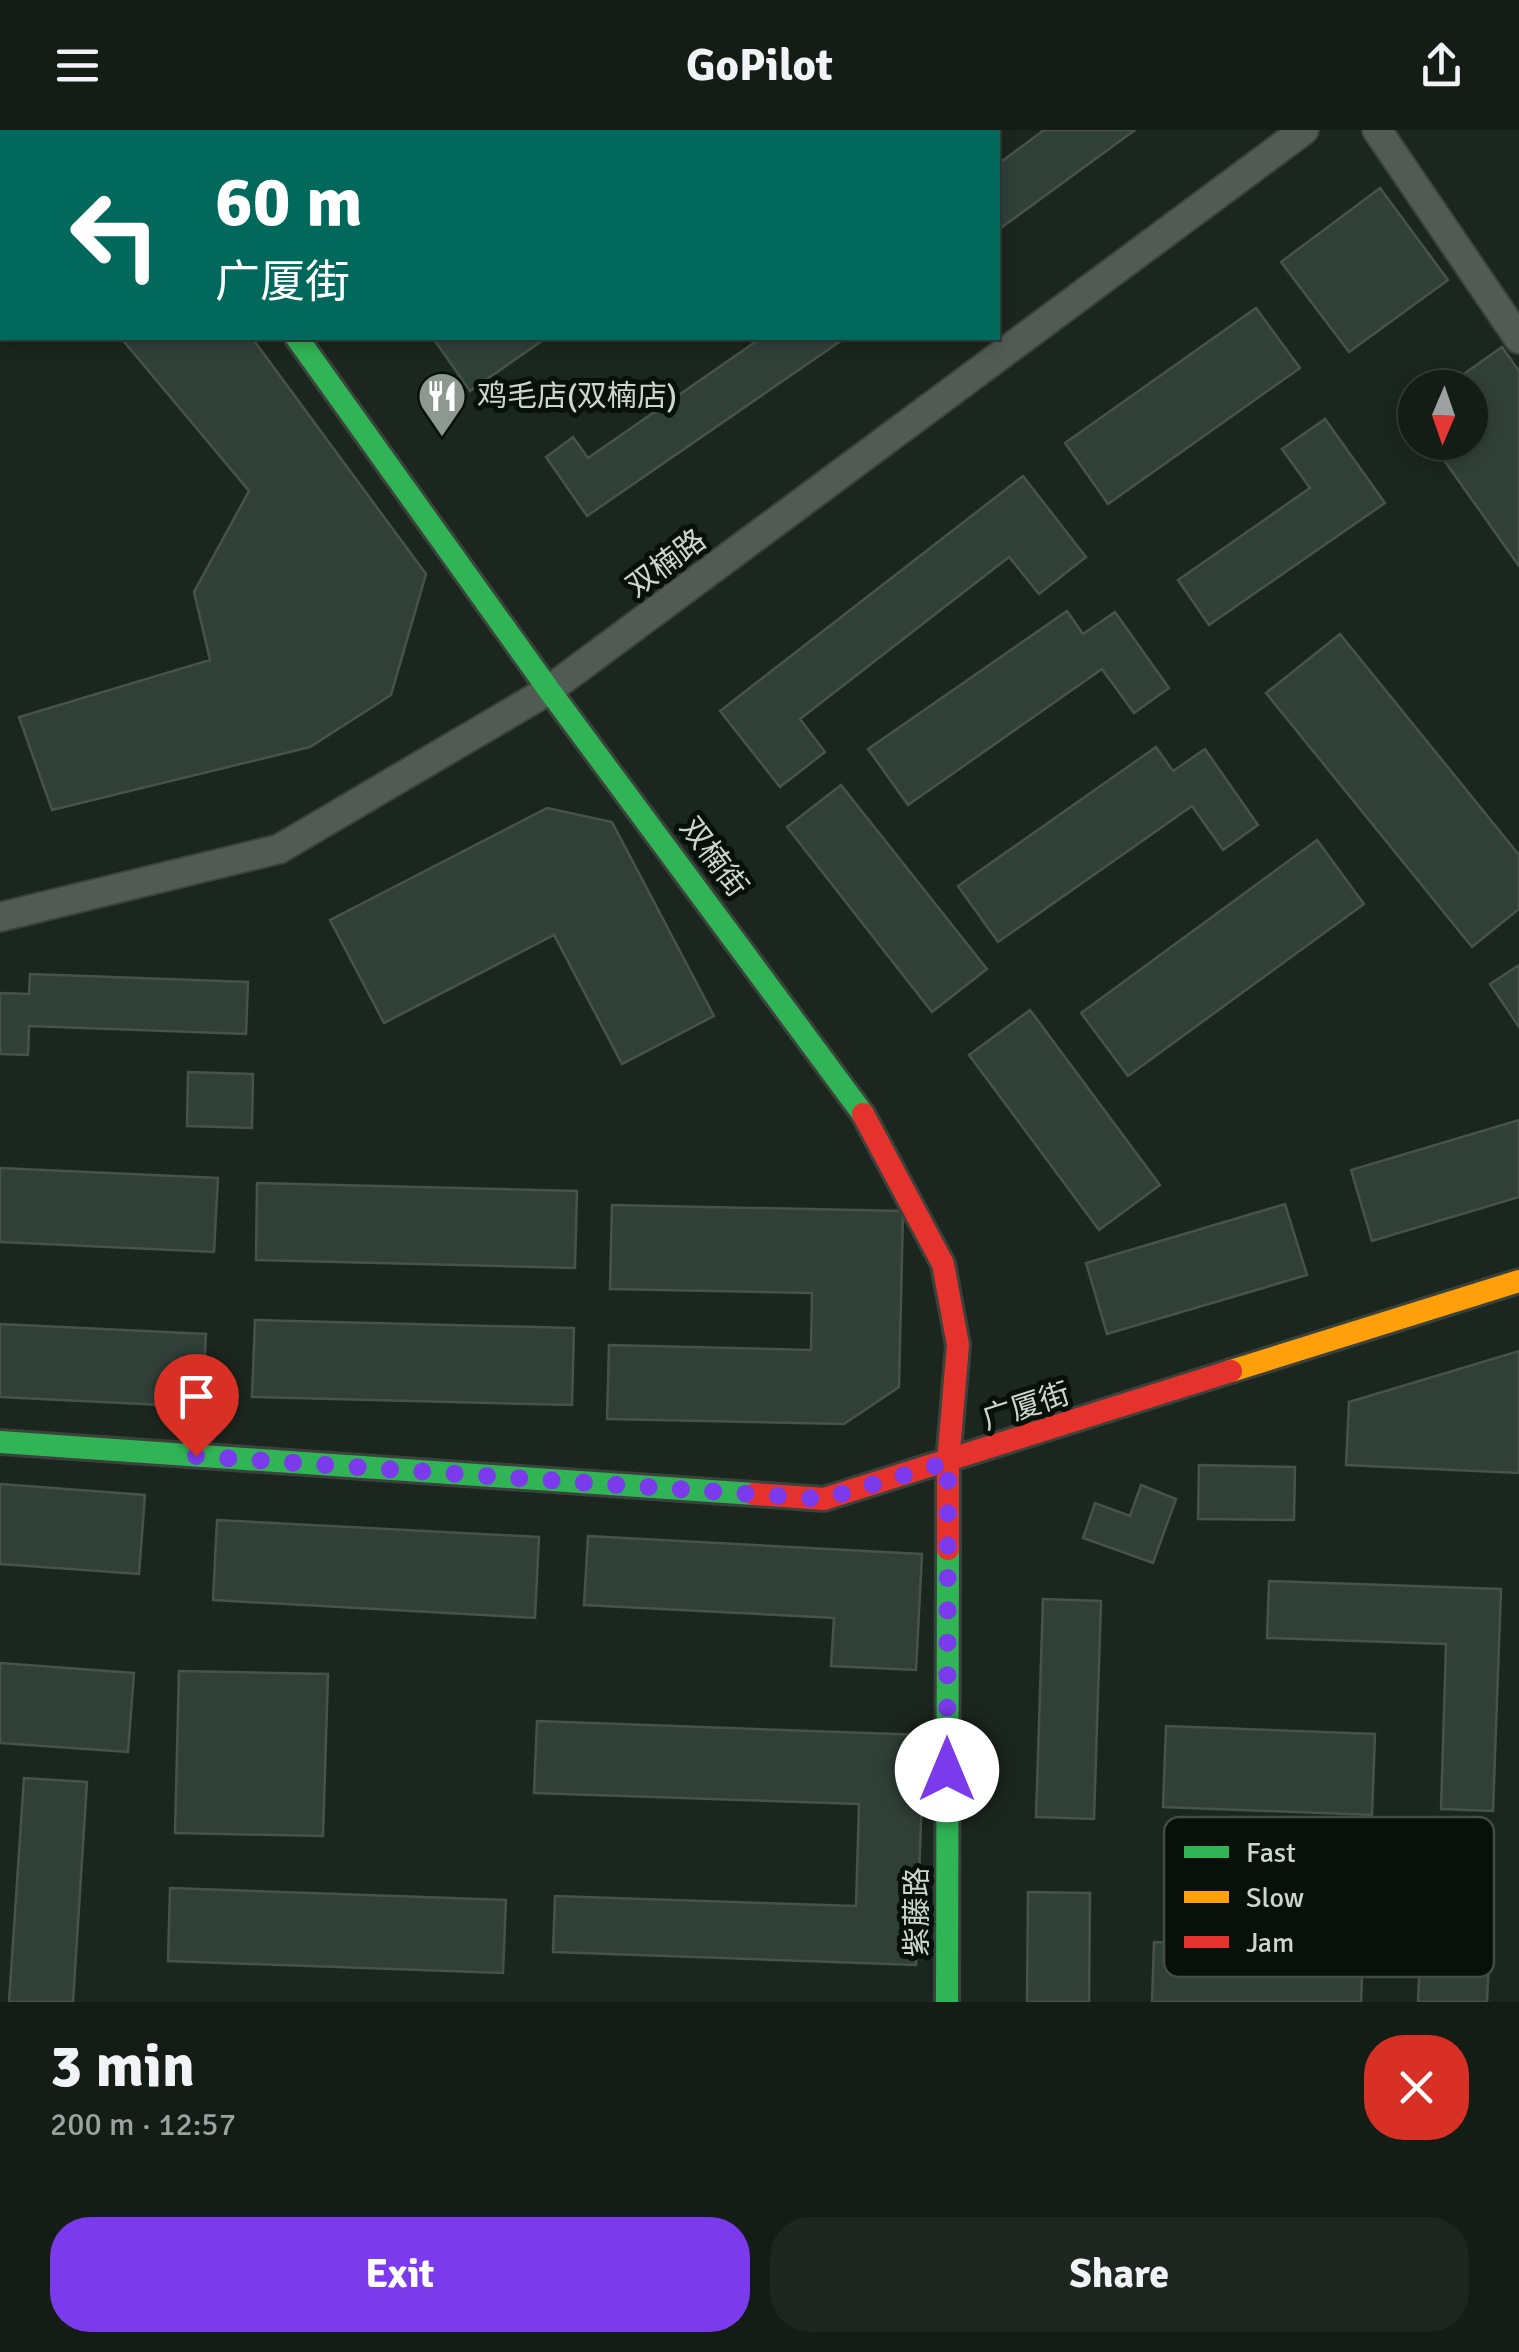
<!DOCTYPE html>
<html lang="en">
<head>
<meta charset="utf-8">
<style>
  :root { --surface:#141c16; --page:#1d251f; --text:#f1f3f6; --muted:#9da1a1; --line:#333a35; --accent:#7c3aed }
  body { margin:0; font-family:Signika,"Noto Sans SC",sans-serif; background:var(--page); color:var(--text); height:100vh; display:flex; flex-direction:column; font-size:38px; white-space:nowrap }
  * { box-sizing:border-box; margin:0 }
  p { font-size:32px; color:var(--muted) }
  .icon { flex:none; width:55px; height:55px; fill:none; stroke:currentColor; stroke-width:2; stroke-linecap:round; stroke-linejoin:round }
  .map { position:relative; height:1872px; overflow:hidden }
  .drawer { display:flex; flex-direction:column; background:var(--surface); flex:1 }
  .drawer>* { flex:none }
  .top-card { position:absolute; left:0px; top:0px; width:1000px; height:210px; box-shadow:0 5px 15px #0003,0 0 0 2px var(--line); background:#00695c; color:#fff; overflow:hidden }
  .needle { width:65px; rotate:182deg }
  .tools { position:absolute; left:1398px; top:240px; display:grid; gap:20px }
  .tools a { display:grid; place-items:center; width:90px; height:90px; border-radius:50%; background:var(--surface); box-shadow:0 5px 15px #0003,0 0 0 2px var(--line); font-size:50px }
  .pin { position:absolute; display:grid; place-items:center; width:85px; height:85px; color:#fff; margin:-102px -42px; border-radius:50% 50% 50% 0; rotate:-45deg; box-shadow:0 0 10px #0007 }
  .pin .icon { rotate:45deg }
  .me { position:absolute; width:110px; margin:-55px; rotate:0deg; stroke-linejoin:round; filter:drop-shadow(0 0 8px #0008) }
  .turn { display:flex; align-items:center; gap:35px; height:210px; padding:0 50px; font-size:45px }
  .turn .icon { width:130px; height:130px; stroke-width:2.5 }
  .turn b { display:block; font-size:70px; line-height:85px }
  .round { display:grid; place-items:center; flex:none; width:105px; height:105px; border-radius:40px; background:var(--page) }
  .headline { display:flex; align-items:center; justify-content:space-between; height:170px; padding:0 50px }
  h1 { font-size:60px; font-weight:800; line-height:75px }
  .cta { display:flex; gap:20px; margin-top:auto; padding:20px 50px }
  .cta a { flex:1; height:115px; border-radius:40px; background:var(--accent); color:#fff; font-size:40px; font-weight:800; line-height:115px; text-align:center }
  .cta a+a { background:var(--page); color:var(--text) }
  header { display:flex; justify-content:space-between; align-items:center; height:130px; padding:0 50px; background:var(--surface); font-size:45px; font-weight:800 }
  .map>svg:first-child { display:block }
  .building { fill:#304038; stroke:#47524b; stroke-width:2.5 }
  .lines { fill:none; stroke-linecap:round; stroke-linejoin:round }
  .street-casing { stroke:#3a423b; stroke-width:32 }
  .fast-casing { stroke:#3a423b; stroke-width:28 }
  .slow-casing { stroke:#3a423b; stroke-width:28 }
  .jam-casing { stroke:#3a423b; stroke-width:28 }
  .street { stroke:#515b54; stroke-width:28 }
  .fast { stroke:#30b455; stroke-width:22 }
  .slow { stroke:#ff9f0a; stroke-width:22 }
  .jam { stroke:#e5322d; stroke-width:22 }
  .route { stroke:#7c3aed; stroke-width:18; stroke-dasharray:0 32.4 }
  .labels { text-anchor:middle; stroke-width:10; stroke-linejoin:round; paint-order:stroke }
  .poi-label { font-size:30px; fill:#cbd7cd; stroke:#08100a; text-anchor:start }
  .street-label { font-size:30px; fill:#cbd7cd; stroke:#08100a }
  .key { fill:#08100a; stroke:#424c44; stroke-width:2.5 }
  .key-label { font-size:28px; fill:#cbd7cd }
</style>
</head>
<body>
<header><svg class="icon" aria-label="menu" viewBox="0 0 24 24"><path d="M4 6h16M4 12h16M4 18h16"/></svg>GoPilot<svg class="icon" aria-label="share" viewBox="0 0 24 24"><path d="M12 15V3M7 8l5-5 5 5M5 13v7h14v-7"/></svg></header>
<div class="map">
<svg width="1519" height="1872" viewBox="0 0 1519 1872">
  <rect width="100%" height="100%" fill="#1b261e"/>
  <!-- building -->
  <path class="building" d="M14 0H100L101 2H16Z
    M476 0H584L473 2Z
    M740 0H842L839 2Z
    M858 0H928L930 2H860Z
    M1044 0H1135L998 100V34Z
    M1380 58 1448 150 1349 222 1281 132Z
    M1256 178 1300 238 1108 374 1065 313Z
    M121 208H252L426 444 391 565 310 617 52 680 19 587 210 530 194 462 249 361Z
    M433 208H546L470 261Z
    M761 208H845L587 386 546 327 573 307 588 328Z
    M1502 217 1519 241V436L1431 312H1470V258H1444Z
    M1325 289 1385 373 1209 495 1178 450 1310 358 1282 319Z
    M1023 346 1086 427 1039 464 1009 427 800 589 825 622 780 657 720 581Z
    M1067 481 1083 504 1115 482 1169 558 1134 583 1102 539 908 675 868 619Z
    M1340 504 1519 725V779L1472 817 1266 563Z
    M1156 617 1173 641 1205 619 1258 695 1223 720 1192 676 998 812 958 756Z
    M841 655 987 839 932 882 787 697Z
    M547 678 612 692 714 886 622 934 554 805 384 893 330 790Z
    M1317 710 1364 774 1128 946 1081 883Z
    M1519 835V897L1490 854Z
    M30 844 248 852 246 904 29 896 28 925 0 924V863L29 864Z
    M1030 880 1160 1055 1099 1100 969 925Z
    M188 942 253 944 252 998 187 996Z
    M1519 990V1067L1372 1111 1351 1040Z
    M0 1038 218 1048 214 1122 0 1112Z
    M257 1053 577 1061 575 1138 256 1130Z
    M1285 1074 1307 1145 1107 1204 1086 1133Z
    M612 1075 903 1081 899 1257 844 1294 607 1289 609 1215 811 1220 812 1163 610 1159Z
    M255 1190 574 1198 572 1275 252 1267Z
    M0 1194 206 1204 202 1277 0 1267Z
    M1519 1221V1343L1346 1335 1349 1272Z
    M1199 1335 1295 1337 1294 1390 1198 1389Z
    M0 1354 145 1365 139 1444 0 1434Z
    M1141 1355 1176 1369 1153 1433 1083 1408 1095 1373 1130 1386Z
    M217 1390 539 1407 535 1488 213 1470Z
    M588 1406 922 1424 916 1540 831 1536 834 1488 584 1475Z
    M1269 1451 1501 1459 1493 1681 1441 1679 1446 1514 1267 1508Z
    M1043 1469 1101 1471 1094 1689 1036 1687Z
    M0 1533 134 1543 128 1622 0 1613Z
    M179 1541 328 1544 323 1706 175 1703Z
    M537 1591 924 1605 916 1835 553 1822 555 1766 856 1776 859 1674 534 1663Z
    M1166 1596 1375 1604 1372 1685 1163 1677Z
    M24 1648 87 1652 73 1872H9Z
    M170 1758 506 1770 503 1843 168 1831Z
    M1028 1762 1090 1763 1089 1872H1027Z
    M1422 1781 1491 1784 1487 1872H1418Z
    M1154 1812 1363 1820 1361 1872H1152Z"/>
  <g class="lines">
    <!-- street casing -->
    <g class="street-casing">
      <path id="street" d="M149 0 151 2
        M1377 0 1519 209
        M0 787 279 719 549 560 1304 0"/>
    </g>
    <!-- fast casing -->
    <g class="fast-casing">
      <path id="fast" d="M297 208 549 560 863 984
        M0 1312 754 1364
        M947 1872 948 1419"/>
    </g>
    <!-- slow casing -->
    <g class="slow-casing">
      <path id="slow" d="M1231 1241 1519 1151"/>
    </g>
    <!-- jam casing -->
    <g class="jam-casing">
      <path id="jam" d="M863 984 943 1134 958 1215 948 1332V1419
        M754 1364 824 1369 1231 1241"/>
    </g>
    <!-- street -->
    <use href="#street" class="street"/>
    <!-- fast -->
    <use href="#fast" class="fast"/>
    <!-- slow -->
    <use href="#slow" class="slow"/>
    <!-- jam -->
    <use href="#jam" class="jam"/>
  </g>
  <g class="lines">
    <!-- route -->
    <path class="route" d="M196 1326 824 1369 948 1332 947 1640"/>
  </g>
  <!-- icons -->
  <defs>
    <g id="restaurant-pin" transform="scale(2.5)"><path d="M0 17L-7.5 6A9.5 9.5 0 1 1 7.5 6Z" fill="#8d9990" stroke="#08100a"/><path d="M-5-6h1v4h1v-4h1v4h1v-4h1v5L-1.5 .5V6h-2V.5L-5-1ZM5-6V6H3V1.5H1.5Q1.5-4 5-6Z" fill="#fff"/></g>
  </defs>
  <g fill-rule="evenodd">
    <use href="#restaurant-pin" x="442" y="266"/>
  </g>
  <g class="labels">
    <!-- poi labels -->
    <g class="poi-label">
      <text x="477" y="276">鸡毛店(双楠店)</text>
    </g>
    <!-- street labels -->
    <g class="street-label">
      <text transform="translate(666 433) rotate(-37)" y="10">双楠路</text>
      <text transform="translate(714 727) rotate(53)" y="10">双楠街</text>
      <text transform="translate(1026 1276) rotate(-18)" y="10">广厦街</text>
      <text transform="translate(917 1782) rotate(-90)" y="10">紫藤路</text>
    </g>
  </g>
  <!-- legend -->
  <rect x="1164" y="1687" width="330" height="160" rx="15" class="key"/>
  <rect x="1184" y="1716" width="45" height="12" fill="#30b455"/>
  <rect x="1184" y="1761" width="45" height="12" fill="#ff9f0a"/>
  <rect x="1184" y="1806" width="45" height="12" fill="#e5322d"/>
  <g class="key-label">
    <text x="1246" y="1732">Fast</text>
    <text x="1246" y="1777">Slow</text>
    <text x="1246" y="1822">Jam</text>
  </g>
</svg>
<div class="tools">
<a><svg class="needle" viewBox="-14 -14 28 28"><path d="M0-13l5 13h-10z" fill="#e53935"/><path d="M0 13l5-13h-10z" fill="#9da1a1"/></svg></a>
</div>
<div class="pin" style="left:196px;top:1326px;background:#d93025"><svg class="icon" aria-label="arrive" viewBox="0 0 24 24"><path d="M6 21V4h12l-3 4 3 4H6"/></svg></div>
<svg class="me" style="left:947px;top:1640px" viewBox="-20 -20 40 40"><circle r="19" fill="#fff"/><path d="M0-13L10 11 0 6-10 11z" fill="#7c3aed"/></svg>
<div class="top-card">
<div class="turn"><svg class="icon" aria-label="left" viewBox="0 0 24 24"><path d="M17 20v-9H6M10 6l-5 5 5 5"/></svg><div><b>60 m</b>广厦街</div></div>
</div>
</div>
<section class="drawer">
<div class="headline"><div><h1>3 min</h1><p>200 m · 12:57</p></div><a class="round" style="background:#d93025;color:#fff"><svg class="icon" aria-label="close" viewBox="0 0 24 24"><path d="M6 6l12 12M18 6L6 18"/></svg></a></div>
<div class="cta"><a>Exit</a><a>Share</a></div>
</section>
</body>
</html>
